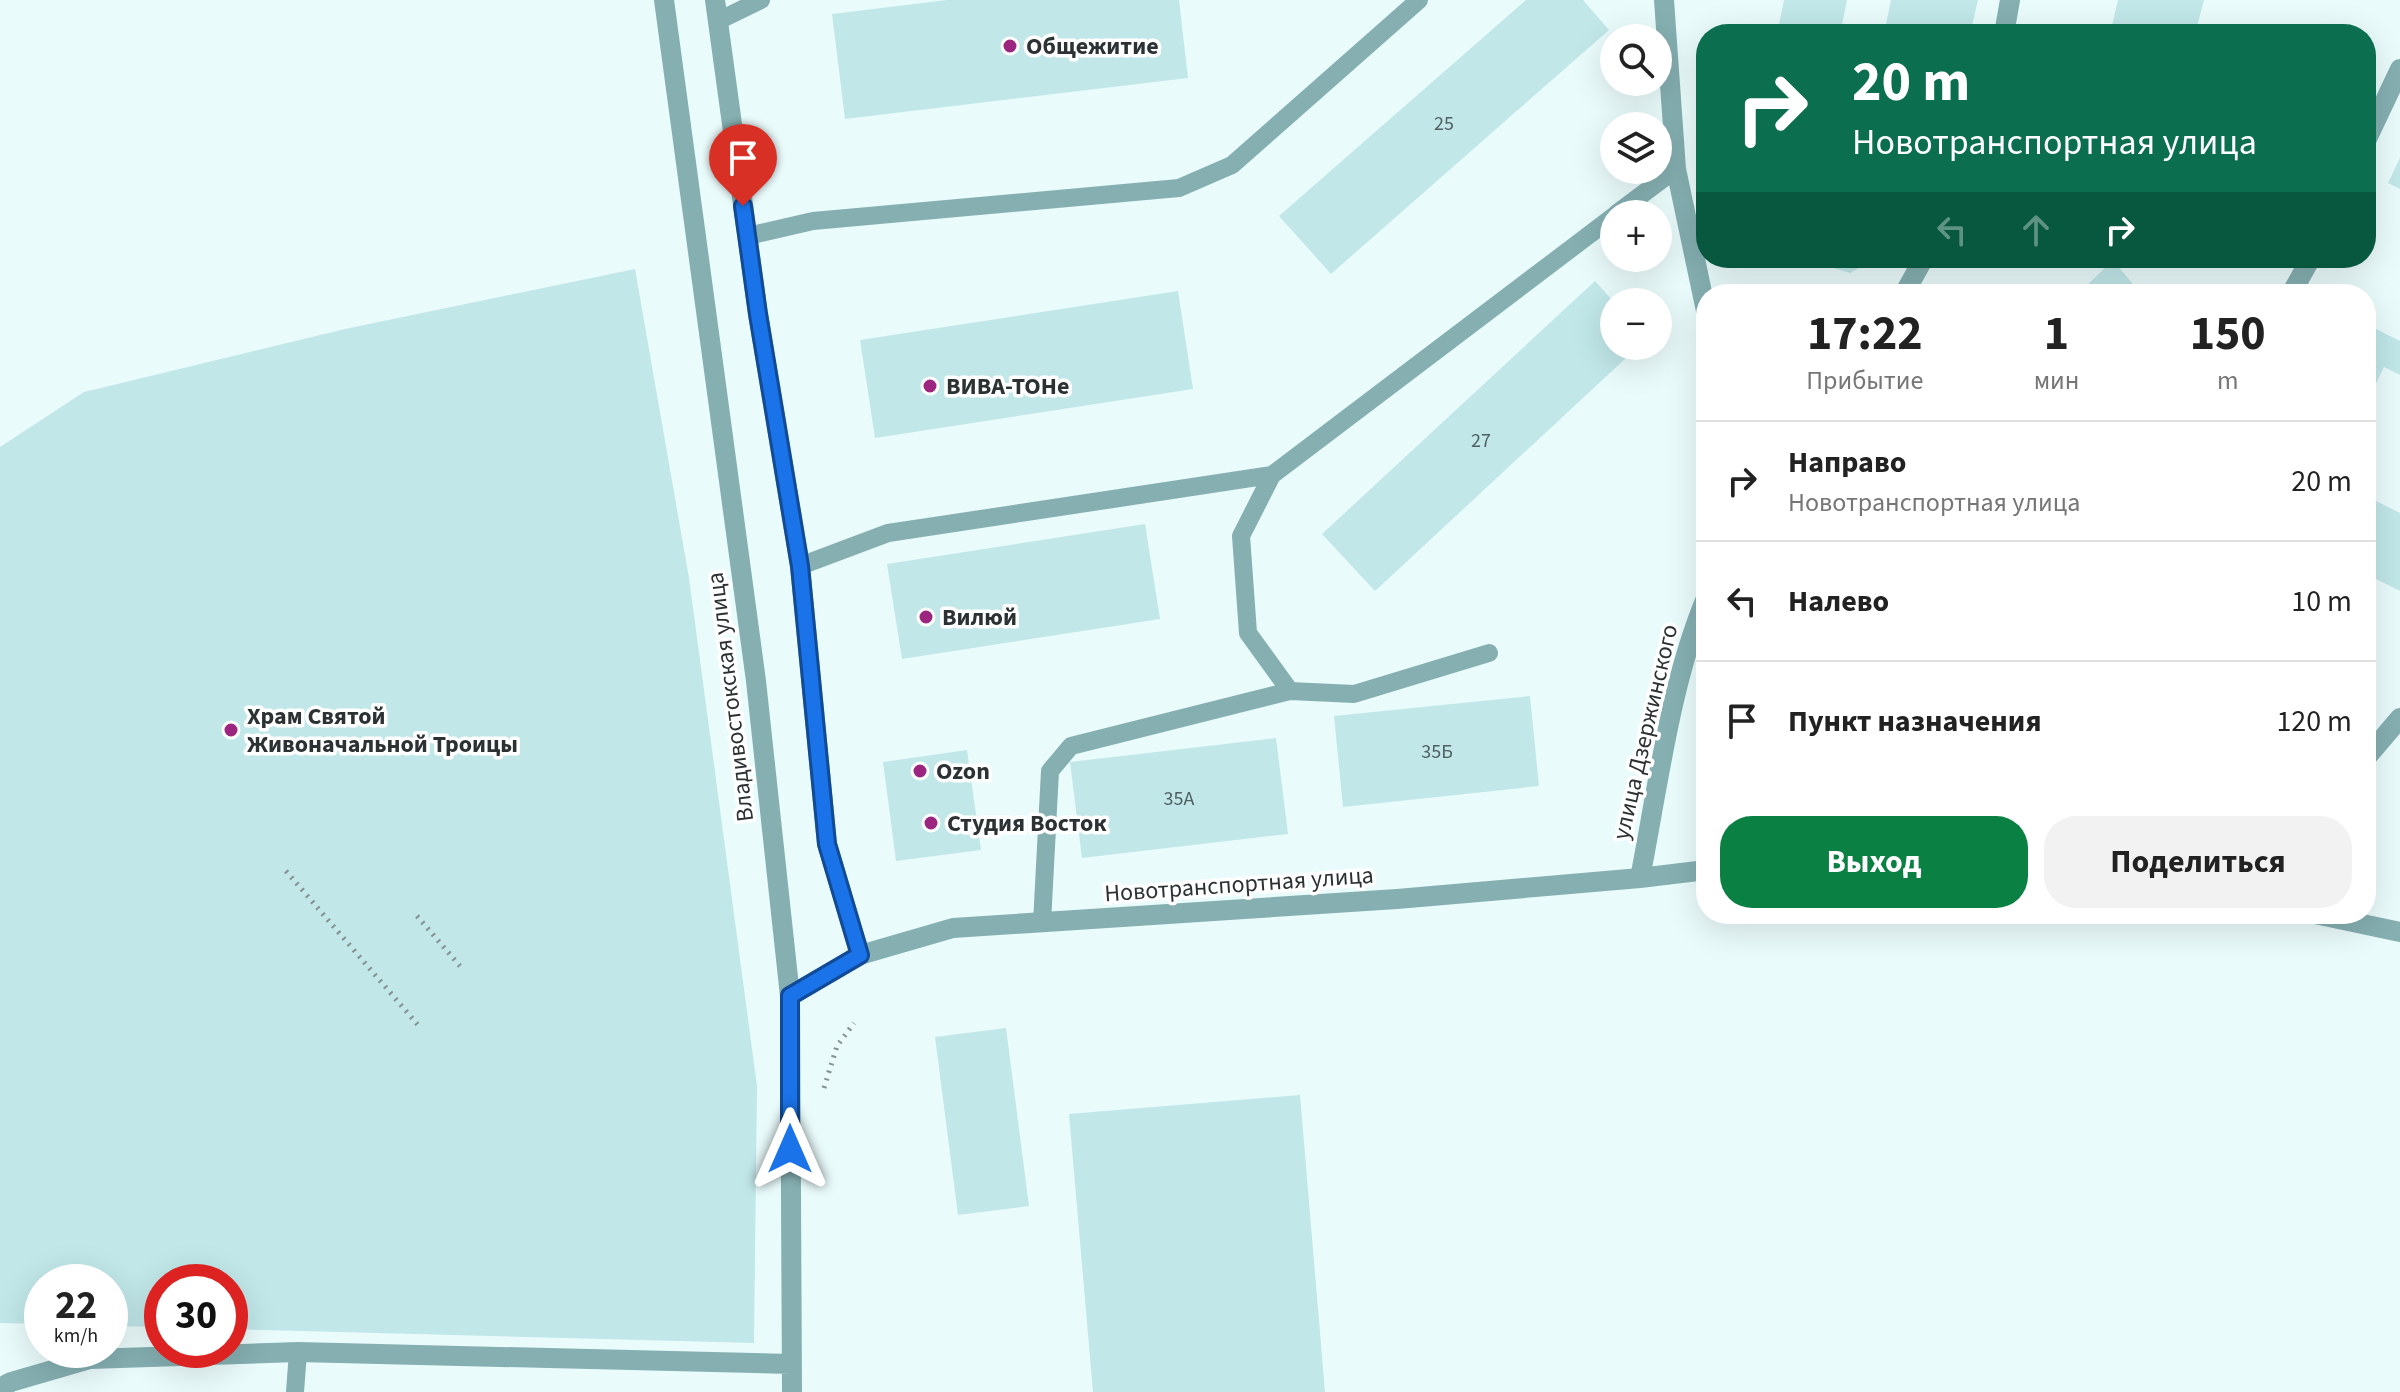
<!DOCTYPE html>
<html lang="ru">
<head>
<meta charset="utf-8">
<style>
  :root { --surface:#fff; --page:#f2f2f2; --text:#222; --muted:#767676; --line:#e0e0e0; --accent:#0b8043 }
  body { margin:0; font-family:"Source Sans 3",sans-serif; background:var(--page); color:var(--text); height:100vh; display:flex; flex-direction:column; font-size:30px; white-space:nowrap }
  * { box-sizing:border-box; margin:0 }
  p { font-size:26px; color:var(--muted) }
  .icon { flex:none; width:44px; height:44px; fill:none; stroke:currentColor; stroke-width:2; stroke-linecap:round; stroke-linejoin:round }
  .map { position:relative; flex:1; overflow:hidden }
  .side { position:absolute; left:1696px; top:284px; width:680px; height:640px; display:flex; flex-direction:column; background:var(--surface); border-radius:32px; box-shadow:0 8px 32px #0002 }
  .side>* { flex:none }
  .guide { position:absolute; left:1696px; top:24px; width:680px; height:244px; border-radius:32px; box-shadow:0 8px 32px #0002; background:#0b6e4f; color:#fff; overflow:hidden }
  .tools { position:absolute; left:1600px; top:24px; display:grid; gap:16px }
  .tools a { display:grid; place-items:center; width:72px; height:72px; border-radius:50%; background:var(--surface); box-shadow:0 8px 32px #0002; font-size:40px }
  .speed { position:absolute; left:24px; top:1264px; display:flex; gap:16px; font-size:40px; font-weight:700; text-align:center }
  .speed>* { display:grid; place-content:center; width:104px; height:104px; border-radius:50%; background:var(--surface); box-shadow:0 8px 32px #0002; line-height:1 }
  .speed small { font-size:20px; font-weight:400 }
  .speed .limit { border:12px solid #d22; background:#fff; color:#111 }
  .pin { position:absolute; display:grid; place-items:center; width:68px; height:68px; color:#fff; margin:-82px -34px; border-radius:50% 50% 50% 0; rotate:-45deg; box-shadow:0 0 8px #0007 }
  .pin .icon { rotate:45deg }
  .me { position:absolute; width:88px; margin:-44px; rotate:0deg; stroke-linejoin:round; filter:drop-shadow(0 0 6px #0008) }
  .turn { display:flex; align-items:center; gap:28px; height:168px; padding:0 24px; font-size:36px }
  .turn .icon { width:104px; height:104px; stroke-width:2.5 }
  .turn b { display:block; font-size:56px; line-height:68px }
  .lanes { display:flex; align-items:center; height:76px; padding:0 24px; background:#0003; justify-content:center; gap:40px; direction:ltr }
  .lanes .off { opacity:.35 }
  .eta { display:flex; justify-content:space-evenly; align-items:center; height:136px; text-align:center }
  .eta b { font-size:48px; font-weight:700; line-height:56px }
  .button { display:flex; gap:16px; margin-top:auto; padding:16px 24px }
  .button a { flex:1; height:92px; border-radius:32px; background:var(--accent); color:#fff; font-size:32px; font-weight:700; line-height:92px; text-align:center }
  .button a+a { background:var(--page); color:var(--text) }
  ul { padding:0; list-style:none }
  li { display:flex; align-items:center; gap:24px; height:120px; padding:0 24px; border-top:2px solid var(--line) }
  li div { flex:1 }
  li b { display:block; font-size:30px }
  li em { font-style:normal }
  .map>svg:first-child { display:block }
  .building { fill:#c1e7e9 }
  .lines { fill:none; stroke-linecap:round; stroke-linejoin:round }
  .path { stroke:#859091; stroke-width:5; stroke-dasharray:2 6; stroke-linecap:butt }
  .service { stroke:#85afb1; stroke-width:18 }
  .minor { stroke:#85afb1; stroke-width:20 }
  .route-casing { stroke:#114b97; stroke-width:20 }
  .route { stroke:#1a73e8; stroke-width:14 }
  .poi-dot { fill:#9b257f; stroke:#fff; stroke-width:3 }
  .labels { text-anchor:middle; stroke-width:7; stroke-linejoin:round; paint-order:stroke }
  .number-label { font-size:20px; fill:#515f60 }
  .poi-label { font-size:24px; font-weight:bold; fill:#2c3233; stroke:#fff; text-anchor:start }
  .street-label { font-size:24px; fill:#2c3233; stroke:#fff }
</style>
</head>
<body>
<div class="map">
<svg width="2400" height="1392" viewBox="0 0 2400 1392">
  <rect width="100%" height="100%" fill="#eafbfc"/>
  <!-- building -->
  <path class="building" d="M947 0H1179L1188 78 845 119 832 14Z
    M1526 0H1583L1609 30 1331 274 1279 216Z
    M1784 0H1847L1840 34H1777Z
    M1891 0H1978L1970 34H1925L1886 24Z
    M2118 0H2204L2195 34H2110Z
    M2400 158V189L2388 183Z
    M1801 258H1878L1850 273Z
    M2113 260 2141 294H2078Z
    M635 269 689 578 757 1086 754 1343 230 1329V1282H162V1327L110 1326V1282H42V1324L0 1323V447L84 392 345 329Z
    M1595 281 1614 302V346H1639L1375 591 1322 534Z
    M1178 291 1193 389 875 438 860 340Z
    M2366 324 2400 341V375L2384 367 2366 404Z
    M2366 496 2400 513V591L2366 574Z
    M1145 524 1160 619 902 659 887 564Z
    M1530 696 1539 786 1343 807 1334 716Z
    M1276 738 1288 834 1082 858 1070 762Z
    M967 750 981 850 896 861 883 762Z
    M1006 1028 1029 1206 958 1215 935 1037Z
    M1300 1095 1325 1392H1093L1069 1114Z"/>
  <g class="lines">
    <!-- path -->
    <path class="path" d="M286 871 418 1025
      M417 916 460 966
      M824 1088 837 1046 854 1023"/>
    <!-- service -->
    <path class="service" d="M718 21 761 0
      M1616 214 1676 169
      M748 236 813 221 1179 188 1232 165 1419 0
      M800 566 888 533 1272 475
      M1489 653 1354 694 1290 691 1248 633 1241 536 1272 475 1614 216
      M1042 923 1050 771 1071 746 1290 691
      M295 1392 298 1352"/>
    <!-- minor -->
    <path class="minor" d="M664 0 756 681 790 996 792 1392
      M715 0 758 314 800 566 827 844 860 955
      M1664 0 1676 169 1706 311
      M2004 34 2010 0
      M2366 141 2400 69
      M1904 294 1924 258
      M2291 294 2311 258
      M2366 758 2400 718
      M1640 878C1658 787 1670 684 1706 598
      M2315 914 2400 932
      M790 996 860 955 953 928 1397 899 1640 878 1706 870
      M0 1388 11 1382 90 1359 298 1352 791 1364"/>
  </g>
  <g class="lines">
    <!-- route casing -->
    <g class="route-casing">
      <path id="route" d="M743 206 758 314 800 566 827 844 860 955 790 996V1149"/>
    </g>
    <!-- route -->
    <use href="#route" class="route"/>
  </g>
  <!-- markers -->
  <g class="poi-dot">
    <circle cx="1010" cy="46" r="8"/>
    <circle cx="930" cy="386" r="8"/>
    <circle cx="926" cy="617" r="8"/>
    <circle cx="231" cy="730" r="8"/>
    <circle cx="920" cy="771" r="8"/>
    <circle cx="931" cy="823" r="8"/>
  </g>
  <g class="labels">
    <!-- number labels -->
    <g class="number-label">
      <text x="1444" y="130">25</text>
      <text x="1481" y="447">27</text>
      <text x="1437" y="758">35Б</text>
      <text x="1179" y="805">35А</text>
    </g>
    <!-- poi labels -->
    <g class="poi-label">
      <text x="1026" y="54">Общежитие</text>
      <text x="946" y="394">ВИВА-ТОНе</text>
      <text x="942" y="625">Вилюй</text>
      <text x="247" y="724">Храм Святой<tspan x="247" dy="28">Живоначальной Троицы</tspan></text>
      <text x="936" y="779">Ozon</text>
      <text x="947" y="831">Студия Восток</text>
    </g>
    <!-- street labels -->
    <g class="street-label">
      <text transform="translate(730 697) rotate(-97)" y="8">Владивостокская улица</text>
      <text transform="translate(1645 732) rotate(-77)" y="8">улица Дзержинского</text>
      <text transform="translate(1239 884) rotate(-4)" y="8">Новотранспортная улица</text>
    </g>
  </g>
</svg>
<div class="tools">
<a><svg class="icon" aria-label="search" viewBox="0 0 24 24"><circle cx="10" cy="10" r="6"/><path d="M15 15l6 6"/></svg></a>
<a><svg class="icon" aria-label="layers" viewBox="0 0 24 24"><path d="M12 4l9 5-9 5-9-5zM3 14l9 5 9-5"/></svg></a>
<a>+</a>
<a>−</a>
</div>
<div class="speed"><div>22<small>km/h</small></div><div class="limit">30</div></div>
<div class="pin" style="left:743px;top:206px;background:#d93025"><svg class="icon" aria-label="arrive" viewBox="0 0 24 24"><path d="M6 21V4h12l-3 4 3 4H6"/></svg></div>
<svg class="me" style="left:790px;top:1149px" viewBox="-20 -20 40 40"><path d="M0-17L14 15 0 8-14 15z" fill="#1a73e8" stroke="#fff" stroke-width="4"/></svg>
<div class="guide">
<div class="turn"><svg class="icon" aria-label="right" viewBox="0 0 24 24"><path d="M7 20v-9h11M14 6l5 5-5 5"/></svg><div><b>20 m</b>Новотранспортная улица</div></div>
<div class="lanes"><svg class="icon off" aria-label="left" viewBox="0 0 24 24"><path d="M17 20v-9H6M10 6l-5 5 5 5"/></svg><svg class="icon off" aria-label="ahead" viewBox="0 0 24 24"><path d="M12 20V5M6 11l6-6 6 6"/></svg><svg class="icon" aria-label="right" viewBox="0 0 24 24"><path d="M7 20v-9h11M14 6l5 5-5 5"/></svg></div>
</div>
<section class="side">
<div class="eta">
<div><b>17:22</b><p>Прибытие</p></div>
<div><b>1</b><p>мин</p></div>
<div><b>150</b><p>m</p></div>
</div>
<ul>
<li><svg class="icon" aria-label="right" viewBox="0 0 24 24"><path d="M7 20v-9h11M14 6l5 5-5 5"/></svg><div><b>Направо</b><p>Новотранспортная улица</p></div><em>20 m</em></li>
<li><svg class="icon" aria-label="left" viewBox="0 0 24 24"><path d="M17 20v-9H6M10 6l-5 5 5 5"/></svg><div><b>Налево</b></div><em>10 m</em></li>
<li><svg class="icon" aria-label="arrive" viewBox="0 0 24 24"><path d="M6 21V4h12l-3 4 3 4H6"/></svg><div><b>Пункт назначения</b></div><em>120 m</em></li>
</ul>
<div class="button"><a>Выход</a><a>Поделиться</a></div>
</section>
</div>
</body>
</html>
